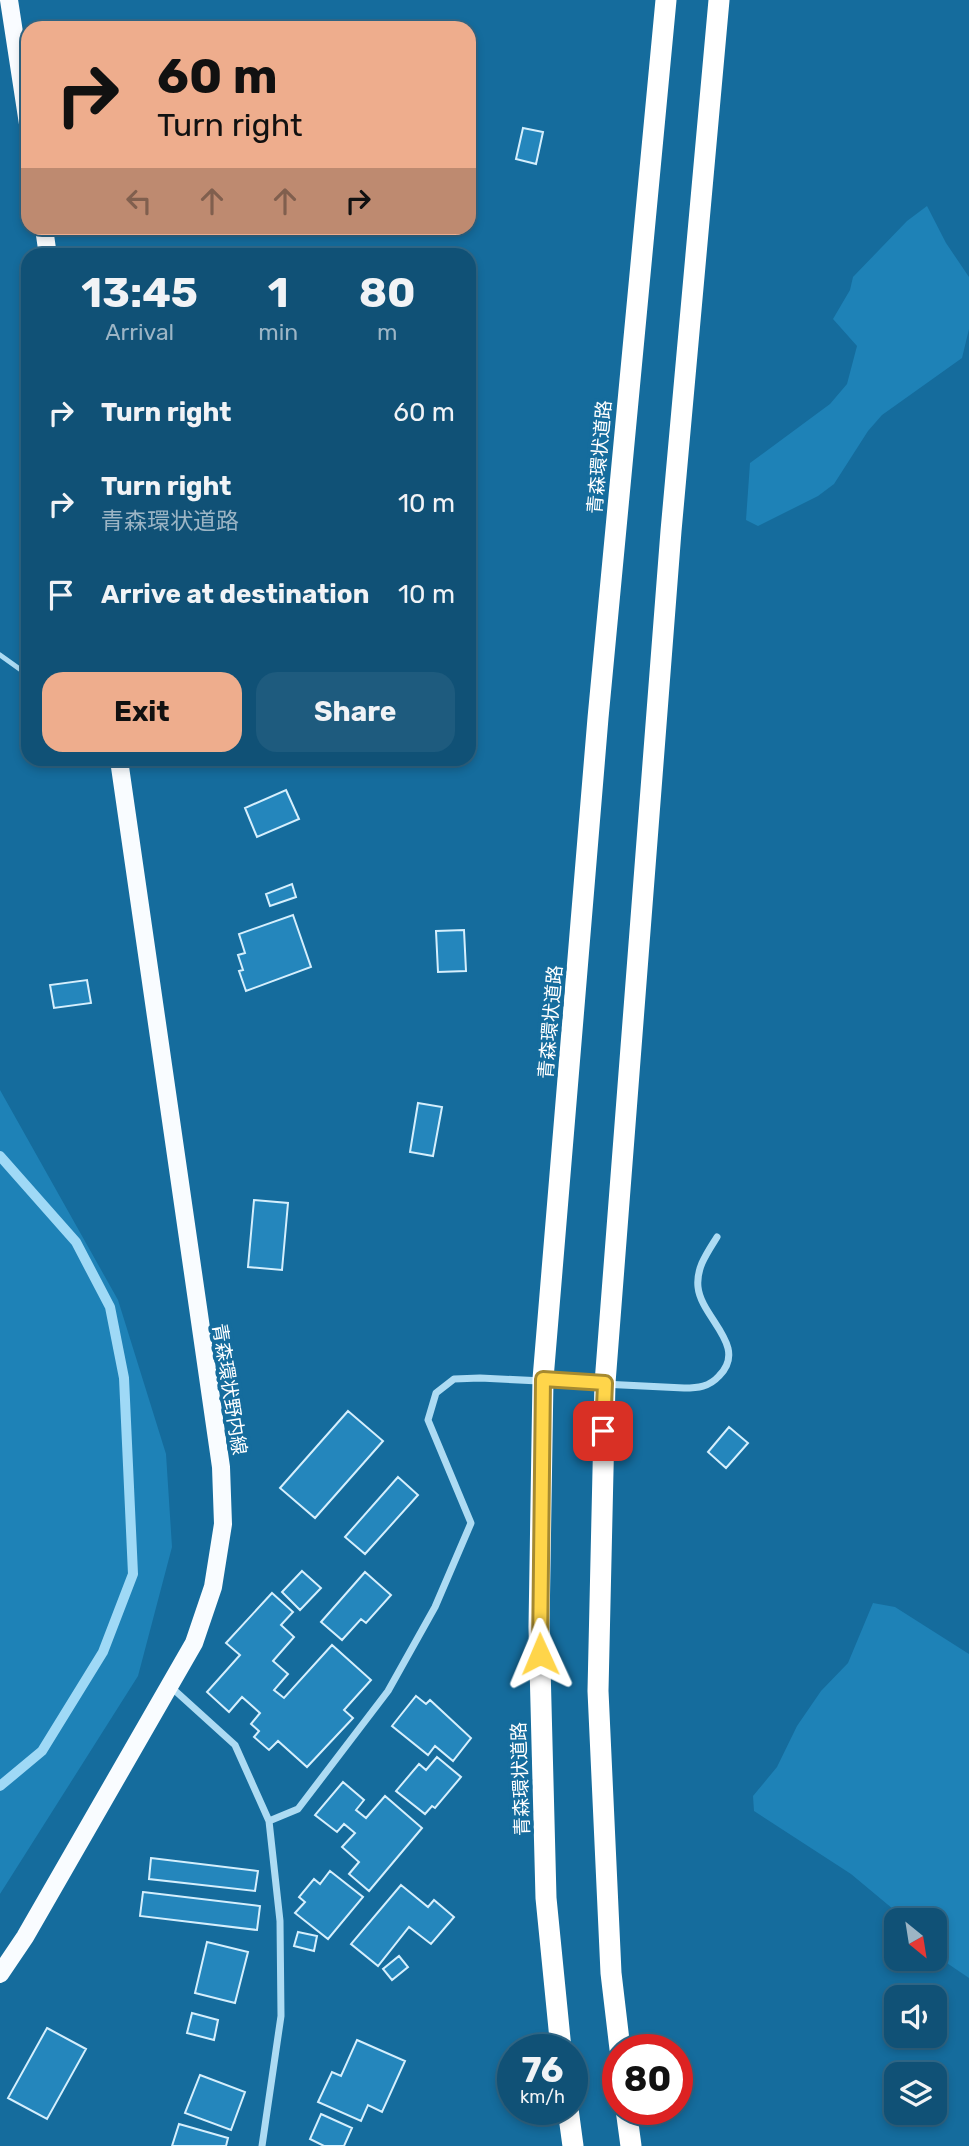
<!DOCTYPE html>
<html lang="en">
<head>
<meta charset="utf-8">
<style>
  :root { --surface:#105176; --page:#1e5b7e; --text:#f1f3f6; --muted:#9cb5c5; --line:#306888; --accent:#eead8d }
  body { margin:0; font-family:Rubik,"Noto Sans JP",sans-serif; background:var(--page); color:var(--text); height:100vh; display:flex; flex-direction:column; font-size:26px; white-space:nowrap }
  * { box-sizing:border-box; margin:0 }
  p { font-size:23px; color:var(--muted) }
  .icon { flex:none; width:38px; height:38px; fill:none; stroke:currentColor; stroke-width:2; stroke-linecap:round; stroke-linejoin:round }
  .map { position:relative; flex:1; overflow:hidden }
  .drawer { position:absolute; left:21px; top:248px; width:455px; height:518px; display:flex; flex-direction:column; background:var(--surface); border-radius:21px; box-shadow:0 4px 10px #0003,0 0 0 2px var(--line) }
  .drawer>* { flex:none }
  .banner { position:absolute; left:21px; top:21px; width:455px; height:214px; border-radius:21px; box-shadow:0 4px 10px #0003,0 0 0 2px var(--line); background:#eead8d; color:#111; overflow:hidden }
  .needle { width:46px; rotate:150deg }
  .tools { position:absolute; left:884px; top:1908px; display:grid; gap:14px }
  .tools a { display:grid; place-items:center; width:63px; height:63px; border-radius:14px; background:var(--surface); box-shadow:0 4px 10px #0003,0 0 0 2px var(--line); font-size:35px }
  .speed { position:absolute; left:497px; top:2034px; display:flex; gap:14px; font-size:35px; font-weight:700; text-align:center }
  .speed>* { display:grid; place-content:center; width:91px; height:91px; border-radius:50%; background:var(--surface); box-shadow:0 4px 10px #0003,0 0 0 2px var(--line); line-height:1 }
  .speed small { font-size:18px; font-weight:400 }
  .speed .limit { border:10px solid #d22; background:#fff; color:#111 }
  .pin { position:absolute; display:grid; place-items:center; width:60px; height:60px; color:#fff; margin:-30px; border-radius:14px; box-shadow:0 4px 10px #0006 }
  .me { position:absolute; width:77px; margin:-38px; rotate:359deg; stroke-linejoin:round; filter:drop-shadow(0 0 5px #0008) }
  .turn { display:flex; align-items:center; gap:24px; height:147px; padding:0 21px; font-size:32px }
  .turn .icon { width:91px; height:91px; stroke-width:2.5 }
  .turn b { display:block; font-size:49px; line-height:60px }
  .lanes { display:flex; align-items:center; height:66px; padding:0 21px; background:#0003; justify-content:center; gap:35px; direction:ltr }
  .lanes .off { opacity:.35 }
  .eta { display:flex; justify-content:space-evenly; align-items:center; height:119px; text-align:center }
  .eta b { font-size:42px; font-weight:700; line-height:49px }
  .primary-button { display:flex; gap:14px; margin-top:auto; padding:14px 21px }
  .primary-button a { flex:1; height:80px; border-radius:21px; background:var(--accent); color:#111; font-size:28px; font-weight:700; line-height:80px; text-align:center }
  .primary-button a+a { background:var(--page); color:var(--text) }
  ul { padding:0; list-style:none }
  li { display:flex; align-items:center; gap:21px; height:91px; padding:0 21px }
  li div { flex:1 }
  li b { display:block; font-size:26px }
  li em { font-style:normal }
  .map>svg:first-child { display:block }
  .green { fill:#1e82b7 }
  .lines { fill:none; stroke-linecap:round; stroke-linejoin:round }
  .stream { stroke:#9fd9f6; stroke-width:10 }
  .building { fill:#2486bc; stroke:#d5effd; stroke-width:2 }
  .lane { stroke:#addbf3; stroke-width:5 }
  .street { stroke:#addbf3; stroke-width:7 }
  .primary { stroke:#f9fcff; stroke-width:18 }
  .highway { stroke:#fff; stroke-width:21 }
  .route-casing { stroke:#a68a30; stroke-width:18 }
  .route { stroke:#ffd54a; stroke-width:12 }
  .labels { text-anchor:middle; stroke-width:7; stroke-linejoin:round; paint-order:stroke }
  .street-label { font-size:19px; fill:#fff; stroke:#156c9d }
</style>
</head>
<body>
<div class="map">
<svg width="969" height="2146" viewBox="0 0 969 2146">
  <rect width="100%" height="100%" fill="#156c9d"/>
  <!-- green -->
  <path class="green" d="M927 206 946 243 969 277V329L962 358 882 415 868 431 834 484 818 496 758 526 746 520 750 463 830 404 847 384 857 346 833 319 850 290 853 277 907 221Z
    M0 1090 118 1300 166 1454 172 1547 138 1676 0 1894Z
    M873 1603 895 1607 969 1654V1978L935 1955 934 1920H898L899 1914 851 1874 754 1811 753 1796 777 1767 797 1726 821 1691 848 1663Z"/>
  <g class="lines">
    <!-- stream -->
    <path class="stream" d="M0 1156 76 1242 110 1307 124 1378 133 1574 103 1652 42 1751 0 1786"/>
  </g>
  <!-- building -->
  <path class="building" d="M523 128 543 132 536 164 516 159Z
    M286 790 299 819 257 837 245 808Z
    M292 884 296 897 270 906 266 894Z
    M293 915 311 967 246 991 239 971 243 970 238 955 245 953 239 934Z
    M464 930 466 971 438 972 436 931Z
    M87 980 91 1003 54 1008 50 985Z
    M418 1103 442 1107 433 1156 410 1152Z
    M254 1200 288 1203 282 1270 248 1267Z
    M348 1411 383 1441 315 1518 280 1488Z
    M729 1427 748 1443 726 1468 708 1452Z
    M398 1477 418 1495 365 1554 345 1537Z
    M302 1571 321 1588 300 1610 282 1592Z
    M365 1572 391 1595 366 1623 361 1619 342 1640 321 1622Z
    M272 1593 293 1612 281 1625 294 1637 273 1661 288 1674 274 1690 284 1698 332 1645 371 1680 344 1710 353 1718 307 1767 278 1741 269 1750 254 1737 259 1731 251 1724 260 1713 242 1697 229 1712 207 1692 240 1655 226 1643Z
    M416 1696 426 1704 430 1700 471 1738 453 1761 435 1746 428 1755 392 1726Z
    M437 1757 461 1777 435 1808 432 1806 425 1814 396 1791 419 1764 426 1770Z
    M343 1782 364 1800 356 1810 366 1818 385 1796 422 1828 369 1891 349 1874 359 1862 342 1847 355 1833 344 1824 337 1832 315 1815Z
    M151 1858 258 1871 255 1891 149 1879Z
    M330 1871 363 1897 328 1939 295 1913 305 1902 299 1897 314 1879 320 1884Z
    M401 1885 428 1907 434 1900 454 1917 431 1944 409 1927 378 1966 351 1944Z
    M143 1892 260 1906 257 1930 140 1916Z
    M298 1932 317 1936 314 1951 294 1946Z
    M207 1942 248 1952 235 2003 195 1993Z
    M399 1956 408 1967 392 1980 383 1969Z
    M192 2013 218 2020 214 2040 187 2033Z
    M47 2028 86 2049 47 2119 8 2098Z
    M357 2040 405 2061 382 2112 368 2105 361 2121 318 2102 332 2072 341 2076Z
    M200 2075 245 2092 231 2130 185 2113Z
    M321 2114 352 2128 344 2146H324L310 2139Z
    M179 2124 228 2138 226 2146H172Z"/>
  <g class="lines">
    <!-- lane -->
    <path class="lane" d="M0 655 28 675"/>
    <!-- street -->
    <path class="street" d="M171 1687 235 1745 269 1821 280 1921 281 2016 262 2146
      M269 1821 298 1809 388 1691 435 1607 471 1523 428 1420 436 1393 454 1379 480 1378 684 1388C698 1388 709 1387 719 1376 749 1346 701 1318 698 1287 696 1268 707 1253 717 1237"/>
    <!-- primary -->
    <path class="primary" d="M9 0 28 124
      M44 228 48 256
      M0 1974 25 1937 194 1643 213 1587 223 1524 221 1467 119 760"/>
    <!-- highway -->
    <path class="highway" d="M561 2049 546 1898 539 1627 543 1379 598 718 666 0
      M620 2049 611 1973 598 1691 605 1383 671 531 719 0
      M568 2109 573 2146
      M626 2109 631 2146"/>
  </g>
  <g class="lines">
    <!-- route casing -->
    <g class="route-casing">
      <path id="route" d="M540 1654 543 1379 605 1383 603 1431"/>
    </g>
    <!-- route -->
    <use href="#route" class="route"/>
  </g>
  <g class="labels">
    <!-- street labels -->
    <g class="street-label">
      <text transform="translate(599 457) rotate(-85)" y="7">青森環状道路</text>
      <text transform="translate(550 1022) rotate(-85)" y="7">青森環状道路</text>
      <text transform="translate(230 1389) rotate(81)" y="7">青森環状野内線</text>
      <text transform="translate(520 1779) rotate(-92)" y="7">青森環状道路</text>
    </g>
  </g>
</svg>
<div class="tools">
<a><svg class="needle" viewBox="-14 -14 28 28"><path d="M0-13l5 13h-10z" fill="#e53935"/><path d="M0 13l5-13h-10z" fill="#9cb5c5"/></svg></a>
<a><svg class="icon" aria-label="sound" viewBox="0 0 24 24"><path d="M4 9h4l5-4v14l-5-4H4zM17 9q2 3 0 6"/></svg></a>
<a><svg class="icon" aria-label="layers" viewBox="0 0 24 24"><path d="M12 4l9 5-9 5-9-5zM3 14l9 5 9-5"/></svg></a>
</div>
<div class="speed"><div>76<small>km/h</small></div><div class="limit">80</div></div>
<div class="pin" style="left:603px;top:1431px;background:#d93025"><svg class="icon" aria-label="arrive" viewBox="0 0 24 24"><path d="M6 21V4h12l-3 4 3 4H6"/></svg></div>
<svg class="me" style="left:540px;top:1654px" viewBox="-20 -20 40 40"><path d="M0-17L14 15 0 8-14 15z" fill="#ffd54a" stroke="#fff" stroke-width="4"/></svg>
<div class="banner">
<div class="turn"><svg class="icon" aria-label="right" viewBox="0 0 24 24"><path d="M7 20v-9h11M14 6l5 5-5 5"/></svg><div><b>60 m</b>Turn right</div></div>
<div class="lanes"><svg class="icon off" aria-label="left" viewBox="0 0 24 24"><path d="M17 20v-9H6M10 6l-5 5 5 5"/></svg><svg class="icon off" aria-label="ahead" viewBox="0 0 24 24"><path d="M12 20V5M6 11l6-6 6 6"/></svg><svg class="icon off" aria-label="ahead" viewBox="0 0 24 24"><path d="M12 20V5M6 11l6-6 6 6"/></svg><svg class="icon" aria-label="right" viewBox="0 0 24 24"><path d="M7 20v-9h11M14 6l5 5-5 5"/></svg></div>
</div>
<section class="drawer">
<div class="eta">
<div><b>13:45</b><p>Arrival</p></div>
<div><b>1</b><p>min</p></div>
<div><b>80</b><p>m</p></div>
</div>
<ul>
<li><svg class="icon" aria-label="right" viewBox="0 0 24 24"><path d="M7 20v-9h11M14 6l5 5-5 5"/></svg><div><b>Turn right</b></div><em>60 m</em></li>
<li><svg class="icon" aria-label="right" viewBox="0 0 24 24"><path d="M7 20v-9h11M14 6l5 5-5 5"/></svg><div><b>Turn right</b><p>青森環状道路</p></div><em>10 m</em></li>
<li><svg class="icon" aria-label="arrive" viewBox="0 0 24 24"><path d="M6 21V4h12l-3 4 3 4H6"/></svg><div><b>Arrive at destination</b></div><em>10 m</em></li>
</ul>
<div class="primary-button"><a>Exit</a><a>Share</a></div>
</section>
</div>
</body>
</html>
